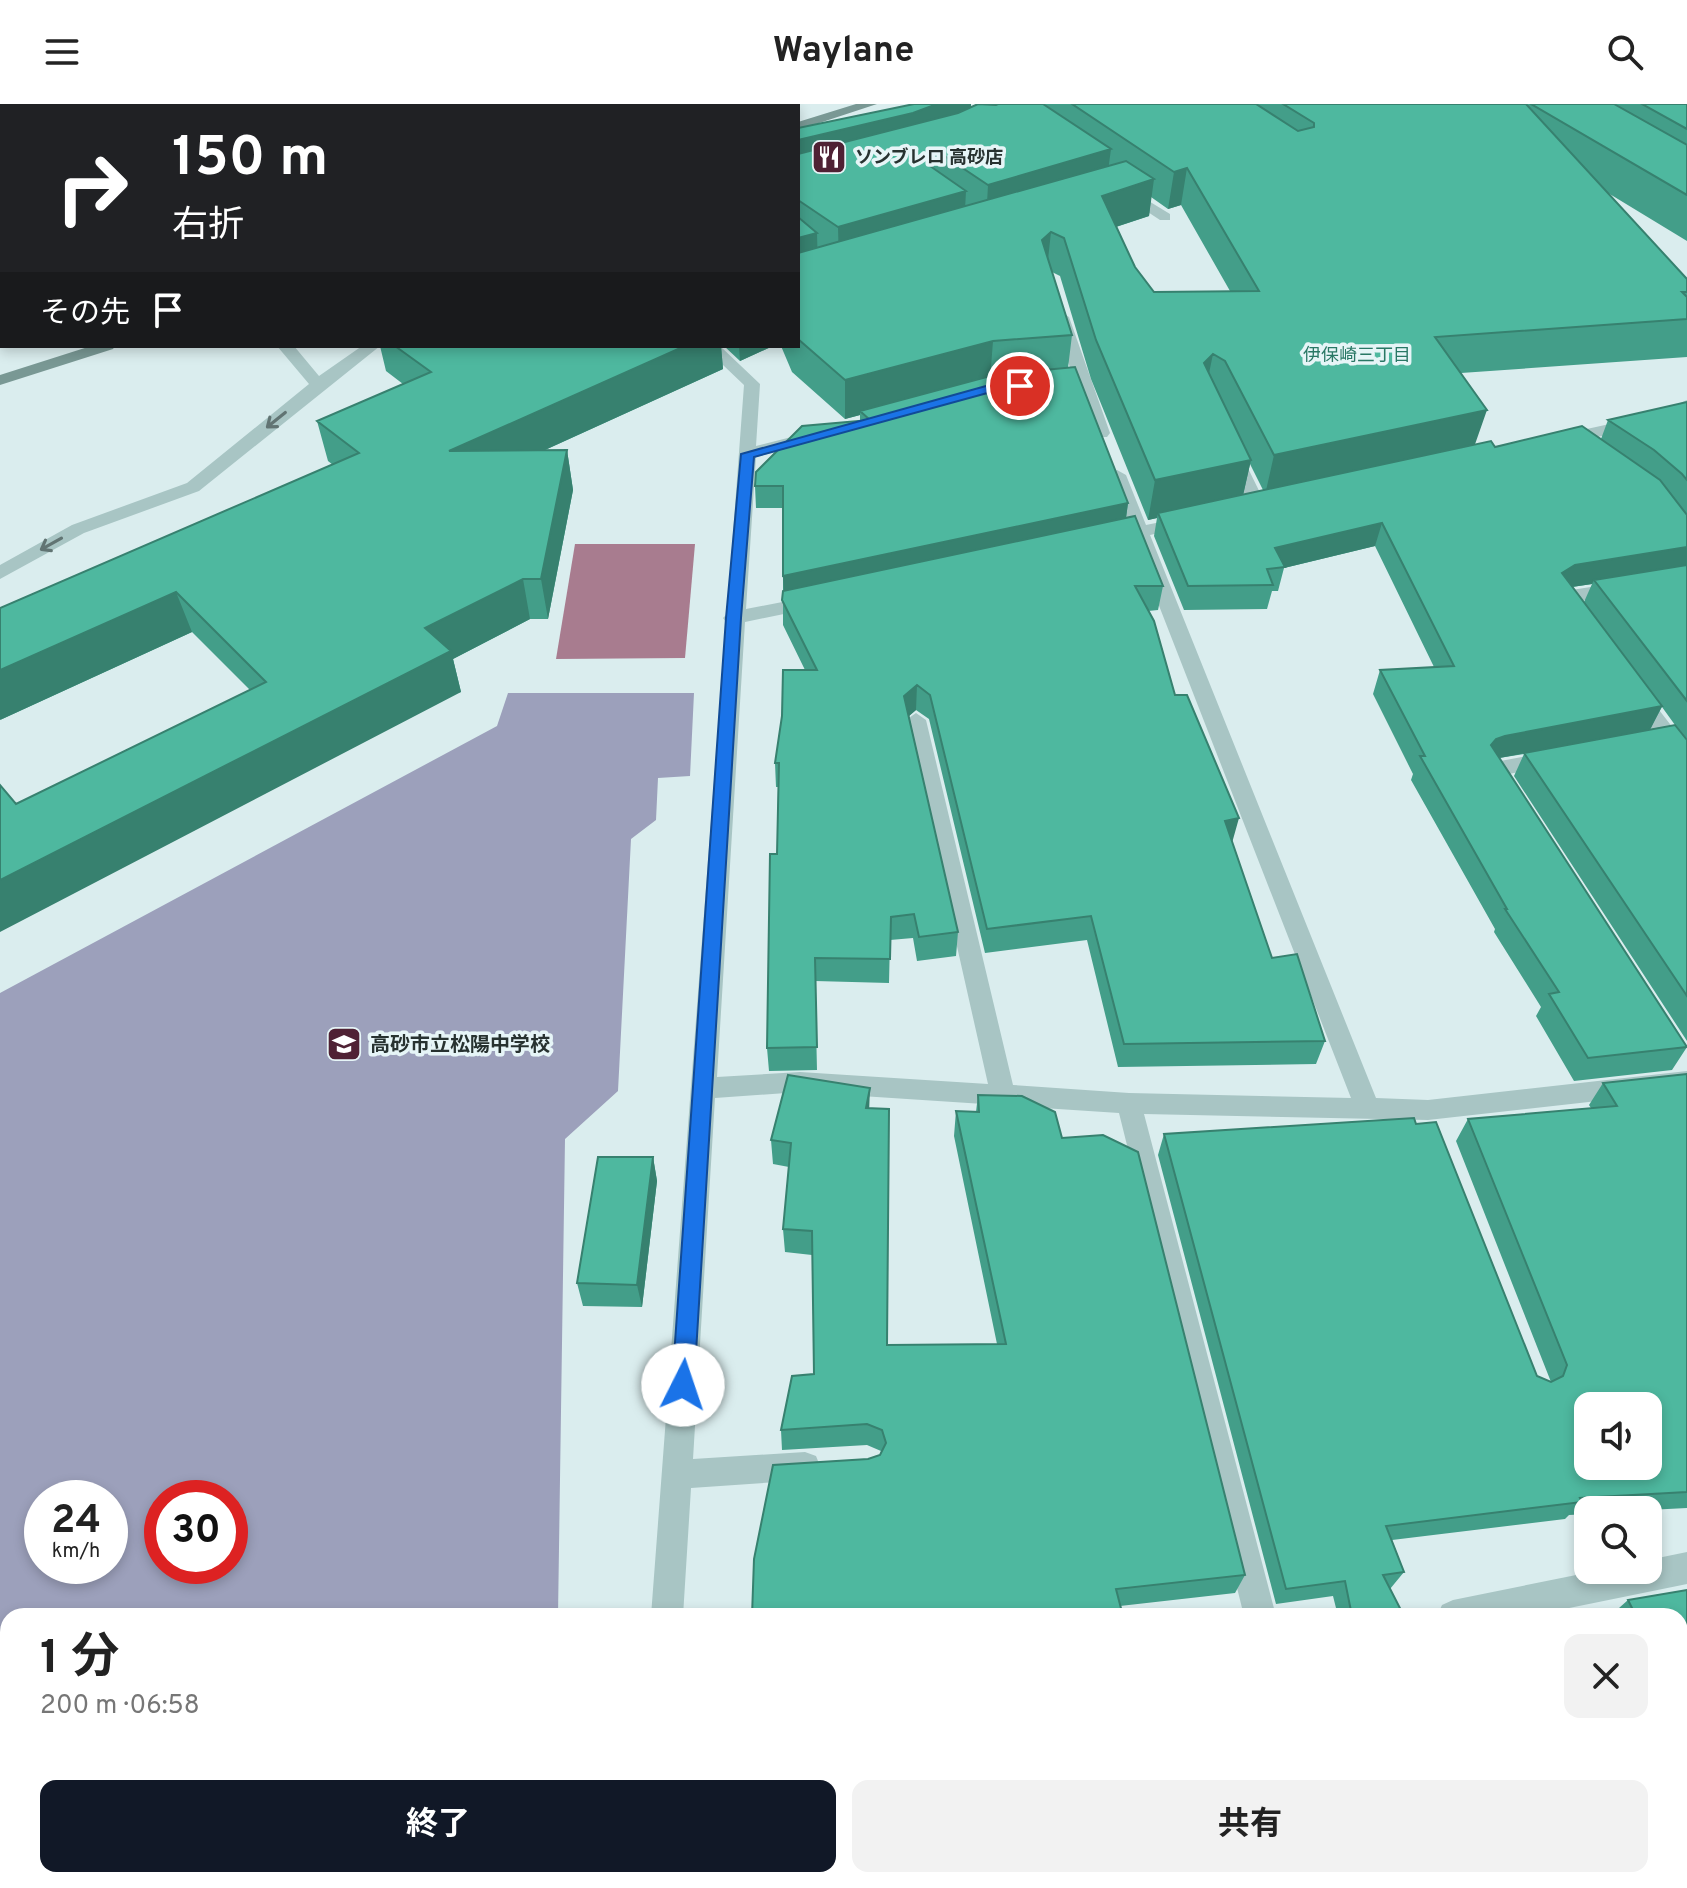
<!DOCTYPE html>
<html lang="ja">
<head>
<meta charset="utf-8">
<style>
  :root { --surface:#fff; --page:#f2f2f2; --text:#222; --muted:#767676; --accent:#111827 }
  body { margin:0; font-family:Overpass,"Noto Sans JP",sans-serif; background:var(--page); color:var(--text); height:100vh; display:flex; flex-direction:column; font-size:30px; white-space:nowrap }
  * { box-sizing:border-box; margin:0 }
  p { font-size:26px; color:var(--muted) }
  .icon { flex:none; width:44px; height:44px; fill:none; stroke:currentColor; stroke-width:2; stroke-linecap:round; stroke-linejoin:round }
  .map { position:relative; flex:1; overflow:hidden }
  .drawer { position:absolute; left:0px; top:1504px; width:1688px; height:280px; display:flex; flex-direction:column; background:var(--surface); border-radius:24px 24px 0 0; box-shadow:0 4px 12px #0003 }
  .drawer>* { flex:none }
  .hud { position:absolute; left:0px; top:0px; width:800px; height:244px; box-shadow:0 4px 12px #0003; background:#202124; color:#fff; overflow:hidden }
  .buttons { position:absolute; left:1574px; top:1288px; display:grid; gap:16px }
  .buttons a { display:grid; place-items:center; width:88px; height:88px; border-radius:16px; background:var(--surface); box-shadow:0 4px 12px #0003; font-size:40px }
  .speed { position:absolute; left:24px; top:1376px; display:flex; gap:16px; font-size:40px; font-weight:700; text-align:center }
  .speed>* { display:grid; place-content:center; width:104px; height:104px; border-radius:50%; background:var(--surface); box-shadow:0 4px 12px #0003; line-height:1 }
  .speed small { font-size:20px; font-weight:400 }
  .speed .limit { border:12px solid #d22; background:#fff; color:#111 }
  .pin { position:absolute; display:grid; place-items:center; width:68px; height:68px; color:#fff; margin:-34px; border:4px solid #fff; border-radius:50%; box-shadow:0 2px 8px #0007 }
  .me { position:absolute; width:88px; margin:-44px; rotate:4deg; stroke-linejoin:round; filter:drop-shadow(0 0 6px #0008) }
  .turn { display:flex; align-items:center; gap:28px; height:168px; padding:0 40px; font-size:36px }
  .turn .icon { width:104px; height:104px; stroke-width:2.5 }
  .turn b { display:block; font-size:56px; line-height:68px }
  .then { display:flex; align-items:center; height:76px; padding:0 40px; background:#0003; gap:16px; font-size:30px }
  .round { display:grid; place-items:center; flex:none; width:84px; height:84px; border-radius:16px; background:var(--page) }
  .head { display:flex; align-items:center; justify-content:space-between; height:136px; padding:0 40px }
  h1 { font-size:48px; font-weight:700; line-height:60px }
  .primary-button { display:flex; gap:16px; margin-top:auto; padding:16px 40px }
  .primary-button a { flex:1; height:92px; border-radius:16px; background:var(--accent); color:#fff; font-size:32px; font-weight:700; line-height:92px; text-align:center }
  .primary-button a+a { background:var(--page); color:var(--text) }
  header { display:flex; justify-content:space-between; align-items:center; height:104px; padding:0 40px; background:var(--surface); font-size:36px; font-weight:700 }
  .map>svg:first-child { display:block }
  .green { fill:#9ca0bb; fill-rule:evenodd }
  .water { fill:#a87c8f }
  .lines { fill:none; stroke-linecap:round; stroke-linejoin:round }
  .street { fill:#a8c5c4; fill-rule:evenodd }
  .secondary { fill:#799894; fill-rule:evenodd }
  .wall { fill:#439e89; fill-rule:evenodd }
  .shaded-wall { fill:#37816f }
  .building { fill:#4eb89f; stroke:#37816f; stroke-width:2; fill-rule:evenodd }
  .oneway { stroke:#617473 }
  .route { fill:#1a73e8; stroke:#114b97; stroke-width:2 }
  .labels { text-anchor:middle; stroke-width:7; stroke-linejoin:round; paint-order:stroke }
  .far-poi-label { font-size:18px; font-weight:bold; fill:#273230; stroke:#e6f5f7; text-anchor:start }
  .far-neighbourhood-label { font-size:18px; fill:#297865; stroke:#e6f5f7 }
  .poi-label { font-size:20px; font-weight:bold; fill:#273230; stroke:#e6f5f7; text-anchor:start }
</style>
</head>
<body>
<header><svg class="icon" aria-label="menu" viewBox="0 0 24 24"><path d="M4 6h16M4 12h16M4 18h16"/></svg>Waylane<svg class="icon" aria-label="search" viewBox="0 0 24 24"><circle cx="10" cy="10" r="6"/><path d="M15 15l6 6"/></svg></header>
<div class="map">
<svg width="1687" height="1784" viewBox="0 0 1687 1784">
  <rect width="100%" height="100%" fill="#daedee"/>
  <!-- green -->
  <path class="green" d="M508 589H694L690 672 658 674 656 716 631 735 618 987 565 1035 558 1512H8V1715L0 1704V889L497 622ZM42 1394H110V1462H42ZM162 1394H230V1462H162Z
    M139 1776H439L422 1784H263L262 1779 215 1784H138Z"/>
  <!-- water -->
  <path class="water" d="M575 440H695L685 554 556 555Z"/>
  <g class="lines">
    <!-- street -->
    <path class="street" d="M102 0H116L117 2H103Z
      M1124 82 1170 110V116H1160L1119 89 1117 86Z
      M1061 208 1069 213 1110 329 1107 333H1095L1092 329 1053 213Z
      M277 242H294L319 272 362 242H380L199 387 84 429 0 475V461L72 421 187 379 309 280Z
      M703 242H720L760 280 756 342 815 327 824 332 821 336 756 353 746 505 813 492 823 498 813 504 745 518 717 973 800 968 988 980 906 616 916 609 926 616 1013 981 1129 989 1351 994 1133 435 1111 441 1102 435 1105 431 1129 425 1108 371 1117 366 1126 371 1146 421 1185 413 1194 418 1191 422 1150 431 1376 994 1428 996 1687 967V987L1428 1016 1144 1010 1276 1512H1244L1119 1009 800 988 715 994 693 1355 805 1348 816 1352 820 1362 816 1372 805 1376 691 1384 683 1512H651L726 518 723 514 727 510 744 281Z
      M1687 296V307L1666 318 1561 341 1552 336 1555 332 1655 310Z
      M1232 345 1241 350 1267 403 1264 407H1252L1249 403 1223 350Z
      M1687 468V480L1578 497 1586 508 1576 514 1569 512 1555 493 1565 487Z
      M1635 582 1642 584 1687 642V664L1680 662 1628 594 1625 589Z
      M1549 648 1556 650 1560 655 1556 660 1509 670 1517 682 1514 687H1498L1484 665 1488 660 1495 658Z
      M1687 1448V1480L1530 1512H1437L1442 1501 1453 1496 1601 1466H1648V1456Z
      M616 1776H650L648 1784H614Z"/>
    <!-- secondary -->
    <path class="secondary" d="M856 0H877L798 26V18Z
      M91 242H115L113 245 0 281V271Z"/>
  </g>
  <!-- wall -->
  <path class="wall" d="M154 0H720L713 2H156Z
    M914 0H971V3L998 0H1687V137L1608 89 1687 175V253L1461 269 1475 341 1495 343 1601 335 1608 316 1687 298V937L1514 672 1524 650 1499 654 1687 943 1672 966 1574 977 1536 912 1541 903 1494 828 1495 825 1411 676 1413 670 1373 590 1380 566 1434 563 1375 442 1284 464 1278 487H1272L1267 505 1184 506 1154 432 1157 414 1148 416 1091 275 1060 172 1052 168 1072 231 1068 264 1128 399 1126 414 1163 482 1158 506 1148 507 1175 591 1232 738 1272 854 1325 937 1316 960 1118 963 1087 836 985 849 929 615 916 606 909 612 958 828 956 852 917 857 913 834 890 836 889 879 815 877 817 966 769 967 767 944 777 750 778 683H776L775 659 805 566 783 521V404H756L755 382 860 317V311L845 315 792 268 781 242H798V24ZM1151 93 1168 105 1181 101 1230 187 1154 188 1135 163 1116 123 1149 112ZM1250 360 1263 386 1243 391ZM1592 480 1584 498 1572 483ZM1662 603 1675 621 1650 625Z
    M380 242H721L723 265 545 346H567L573 386 548 515H530L453 555 461 588 16 700 250 586 192 528 0 616 333 361 328 357 317 317 403 280 386 267Z
    M724 242H773L740 257Z
    M1687 970V1404L1648 1406H1588V1410L1569 1411 1565 1415 1392 1436 1404 1468 1390 1485 1404 1512H1338L1333 1492 1276 1500 1158 1051 1164 1030 1416 1020 1537 1272 1551 1278 1456 1037 1468 1015 1591 1004 1589 1001 1603 979Z
    M978 991 1062 1034 1245 1471 1235 1489 1120 1502 868 1355 880 1351 881 1347 867 1341 782 1346 781 1326 814 1270 812 1151 785 1148 783 1125 789 1063 773 1060 771 1036 869 1004 887 1241 997 1240 954 1032 956 1007 976 1008Z
    M653 1053 657 1077 642 1203 583 1202 577 1179Z
    M1687 1486V1688L1680 1689V1512H1610L1628 1496Z
    M1114 1776H1228L1240 1784H1116Z"/>
  <!-- shaded-wall -->
  <path class="shaded-wall" d="M466 0H546V2H459Z
    M687 0H720L713 2H687Z
    M937 0H971L969 24 798 73V36Z
    M1111 45 1106 82 986 118 988 81Z
    M1187 64 1181 101 1168 105 1174 68Z
    M1154 75 1149 112 1097 129 1102 92Z
    M966 87 964 124 839 161 838 123Z
    M1051 128 1047 165 1042 136Z
    M817 129 818 167 798 172V134Z
    M2 197V221L0 222V198Z
    M993 237 990 276 860 307V311L845 315V276Z
    M685 242H721L723 265 457 386 449 347Z
    M739 242H773L740 257Z
    M1213 250 1205 289 1204 259Z
    M1487 306 1473 346 1265 391 1274 351Z
    M567 346 573 386 548 515 541 475Z
    M1251 356 1242 396 1158 409 1157 414 1148 416 1155 376Z
    M1128 399 1125 421 784 494 783 472Z
    M1382 419 1375 442 1284 464 1275 444Z
    M1687 443V464L1594 476 1592 480 1565 484 1562 469 1575 461Z
    M523 475 530 515 453 555 461 588 0 828V776L425 524Z
    M176 488 192 528 0 616V566Z
    M917 581 916 606 903 617 904 592Z
    M1662 602 1650 626 1494 655 1491 641 1496 635 1505 632Z
    M1239 714 1232 739 1225 717Z
    M870 984 869 1009 866 1004Z
    M653 1053 657 1077 642 1203 637 1181Z
    M102 1776H114L113 1784H101Z"/>
  <!-- building -->
  <path class="building" d="M0 0H98L99 2H2V197L0 198Z
    M185 0H466L459 2H187Z
    M574 0H692V2H576Z
    M914 0H937L913 9 798 36V24Z
    M978 0 996 1 998 0H1043L1111 45 988 81 943 51 932 50 928 53 930 62 966 87 838 123 798 96V50L958 9Z
    M1072 0H1256L1298 27 1314 23V19L1283 0H1526L1687 175V188H1682L1687 193V215L1435 233 1487 306 1274 351 1225 257 1213 250 1204 259 1251 356 1155 376 1096 236 1064 134 1051 128 1042 136 1072 231 993 237 845 276 798 235V149L1126 57 1154 75 1102 92 1135 163 1154 188 1259 187 1187 64 1174 68Z
    M1531 0H1614L1687 41V91Z
    M1642 0H1687V25Z
    M798 113 817 129 798 134Z
    M395 242H685L449 347 567 346 541 475H523L425 524 451 547 0 776V681L16 700 266 578 176 488 0 566V504L359 349 317 317 431 268Z
    M1075 263 1128 399 783 472V382H755L756 368 802 322 870 316 860 307 994 271Z
    M1687 298V376L1682 370 1654 346 1608 316Z
    M1582 322 1660 376 1687 411V443L1575 461 1562 469 1662 602 1505 632 1496 635 1491 641 1687 943 1588 954 1549 890 1559 888 1505 805H1507L1420 652H1425L1380 566 1454 562 1382 419 1275 444 1285 463 1267 465 1273 481 1188 482 1158 409 1491 337 1495 343Z
    M1135 412 1163 482H1135L1154 517 1175 591H1187L1239 714 1225 717 1272 854 1297 850 1325 937 1124 940 1091 812 987 825 930 591 917 581 904 592 958 828 919 833 914 810 891 813 890 855 815 854 817 943 767 944 770 750H777L779 659H775L782 612 783 566H817L782 496 783 487Z
    M1687 461V597L1594 476Z
    M1675 621 1687 636V892L1524 649Z
    M1687 970V1388L1580 1394 1582 1398 1386 1422 1404 1468 1383 1471 1404 1512H1352L1345 1477 1286 1485 1164 1030 1414 1014 1416 1020 1436 1018 1537 1272 1551 1278 1563 1272 1567 1261 1468 1015 1617 1002 1603 979ZM1588 1302H1648V1362H1588Z
    M788 971 870 984 866 1004 889 1005 887 1241 1006 1240 956 1007 979 1008 978 991 1022 992 1055 1008 1062 1034 1103 1031 1138 1048 1245 1471 1116 1485 1123 1512H752L754 1455 773 1361 868 1355 880 1351 886 1339 882 1326 867 1320 781 1326 792 1272 814 1270 812 1127 783 1125 791 1039 771 1036Z
    M598 1053H653L637 1181 577 1179Z
    M1687 1486V1677L1680 1678V1512H1636L1628 1496Z
    M32 1776H102L101 1784H31Z
    M1020 1776H1079L1086 1784H1012Z
    M1129 1776H1228L1240 1784H1130Z"/>
  <!-- one-way arrows -->
  <defs><path id="oneway-shaft" d="M-6 0H5M1.5-3L5.5 0L1.5 3" fill="none" stroke-width="1.6" stroke-linecap="round" stroke-linejoin="round" transform="scale(2)"/></defs>
  <g class="oneway">
    <use href="#oneway-shaft" transform="translate(276 316) rotate(141)"/>
    <use href="#oneway-shaft" transform="translate(51 440) rotate(151)"/>
  </g>
  <!-- route -->
  <path class="route" d="M1020 278 1025 279V284L991 288 754 353 741 514 694 1281 691 1288 683 1291 675 1288 672 1281 726 514 741 350 986 282Z"/>
  <!-- icons -->
  <defs>
    <g id="restaurant-square" transform="scale(1.8)"><rect x="-9" y="-9" width="18" height="18" rx="4" fill="#4f2134" stroke="#e6f5f7"/><path d="M-5-6h1v4h1v-4h1v4h1v-4h1v5L-1.5 .5V6h-2V.5L-5-1ZM5-6V6H3V1.5H1.5Q1.5-4 5-6Z" fill="#fff"/></g>
    <g id="school-square" transform="scale(1.8)"><rect x="-9" y="-9" width="18" height="18" rx="4" fill="#4f2134" stroke="#e6f5f7"/><path d="M0-5L7-2L0 1L-7-2ZM-4 1L0 2.5L4 1V4Q0 6-4 4Z" fill="#fff"/></g>
  </defs>
  <g fill-rule="evenodd">
    <use href="#restaurant-square" x="829" y="53"/>
    <use href="#school-square" x="344" y="940"/>
  </g>
  <g class="labels">
    <!-- far-poi labels -->
    <g class="far-poi-label">
      <text x="855" y="59">ソンブレロ 高砂店</text>
    </g>
    <!-- far-neighbourhood labels -->
    <g class="far-neighbourhood-label">
      <text x="1357" y="257">伊保崎三丁目</text>
    </g>
    <!-- poi labels -->
    <g class="poi-label">
      <text x="370" y="947">高砂市立松陽中学校</text>
    </g>
  </g>
</svg>
<div class="buttons">
<a><svg class="icon" aria-label="sound" viewBox="0 0 24 24"><path d="M4 9h4l5-4v14l-5-4H4zM17 9q2 3 0 6"/></svg></a>
<a><svg class="icon" aria-label="search" viewBox="0 0 24 24"><circle cx="10" cy="10" r="6"/><path d="M15 15l6 6"/></svg></a>
</div>
<div class="speed"><div>24<small>km/h</small></div><div class="limit">30</div></div>
<div class="pin" style="left:1020px;top:282px;background:#d93025"><svg class="icon" aria-label="arrive" viewBox="0 0 24 24"><path d="M6 21V4h12l-3 4 3 4H6"/></svg></div>
<svg class="me" style="left:683px;top:1281px" viewBox="-20 -20 40 40"><circle r="19" fill="#fff"/><path d="M0-13L10 11 0 6-10 11z" fill="#1a73e8"/></svg>
<div class="hud">
<div class="turn"><svg class="icon" aria-label="right" viewBox="0 0 24 24"><path d="M7 20v-9h11M14 6l5 5-5 5"/></svg><div><b>150 m</b>右折</div></div>
<div class="then">その先<svg class="icon" aria-label="arrive" viewBox="0 0 24 24"><path d="M6 21V4h12l-3 4 3 4H6"/></svg></div>
</div>
<section class="drawer">
<div class="head"><div><h1>1 分</h1><p>200 m · 06:58</p></div><a class="round"><svg class="icon" aria-label="close" viewBox="0 0 24 24"><path d="M6 6l12 12M18 6L6 18"/></svg></a></div>
<div class="primary-button"><a>終了</a><a>共有</a></div>
</section>
</div>
</body>
</html>
